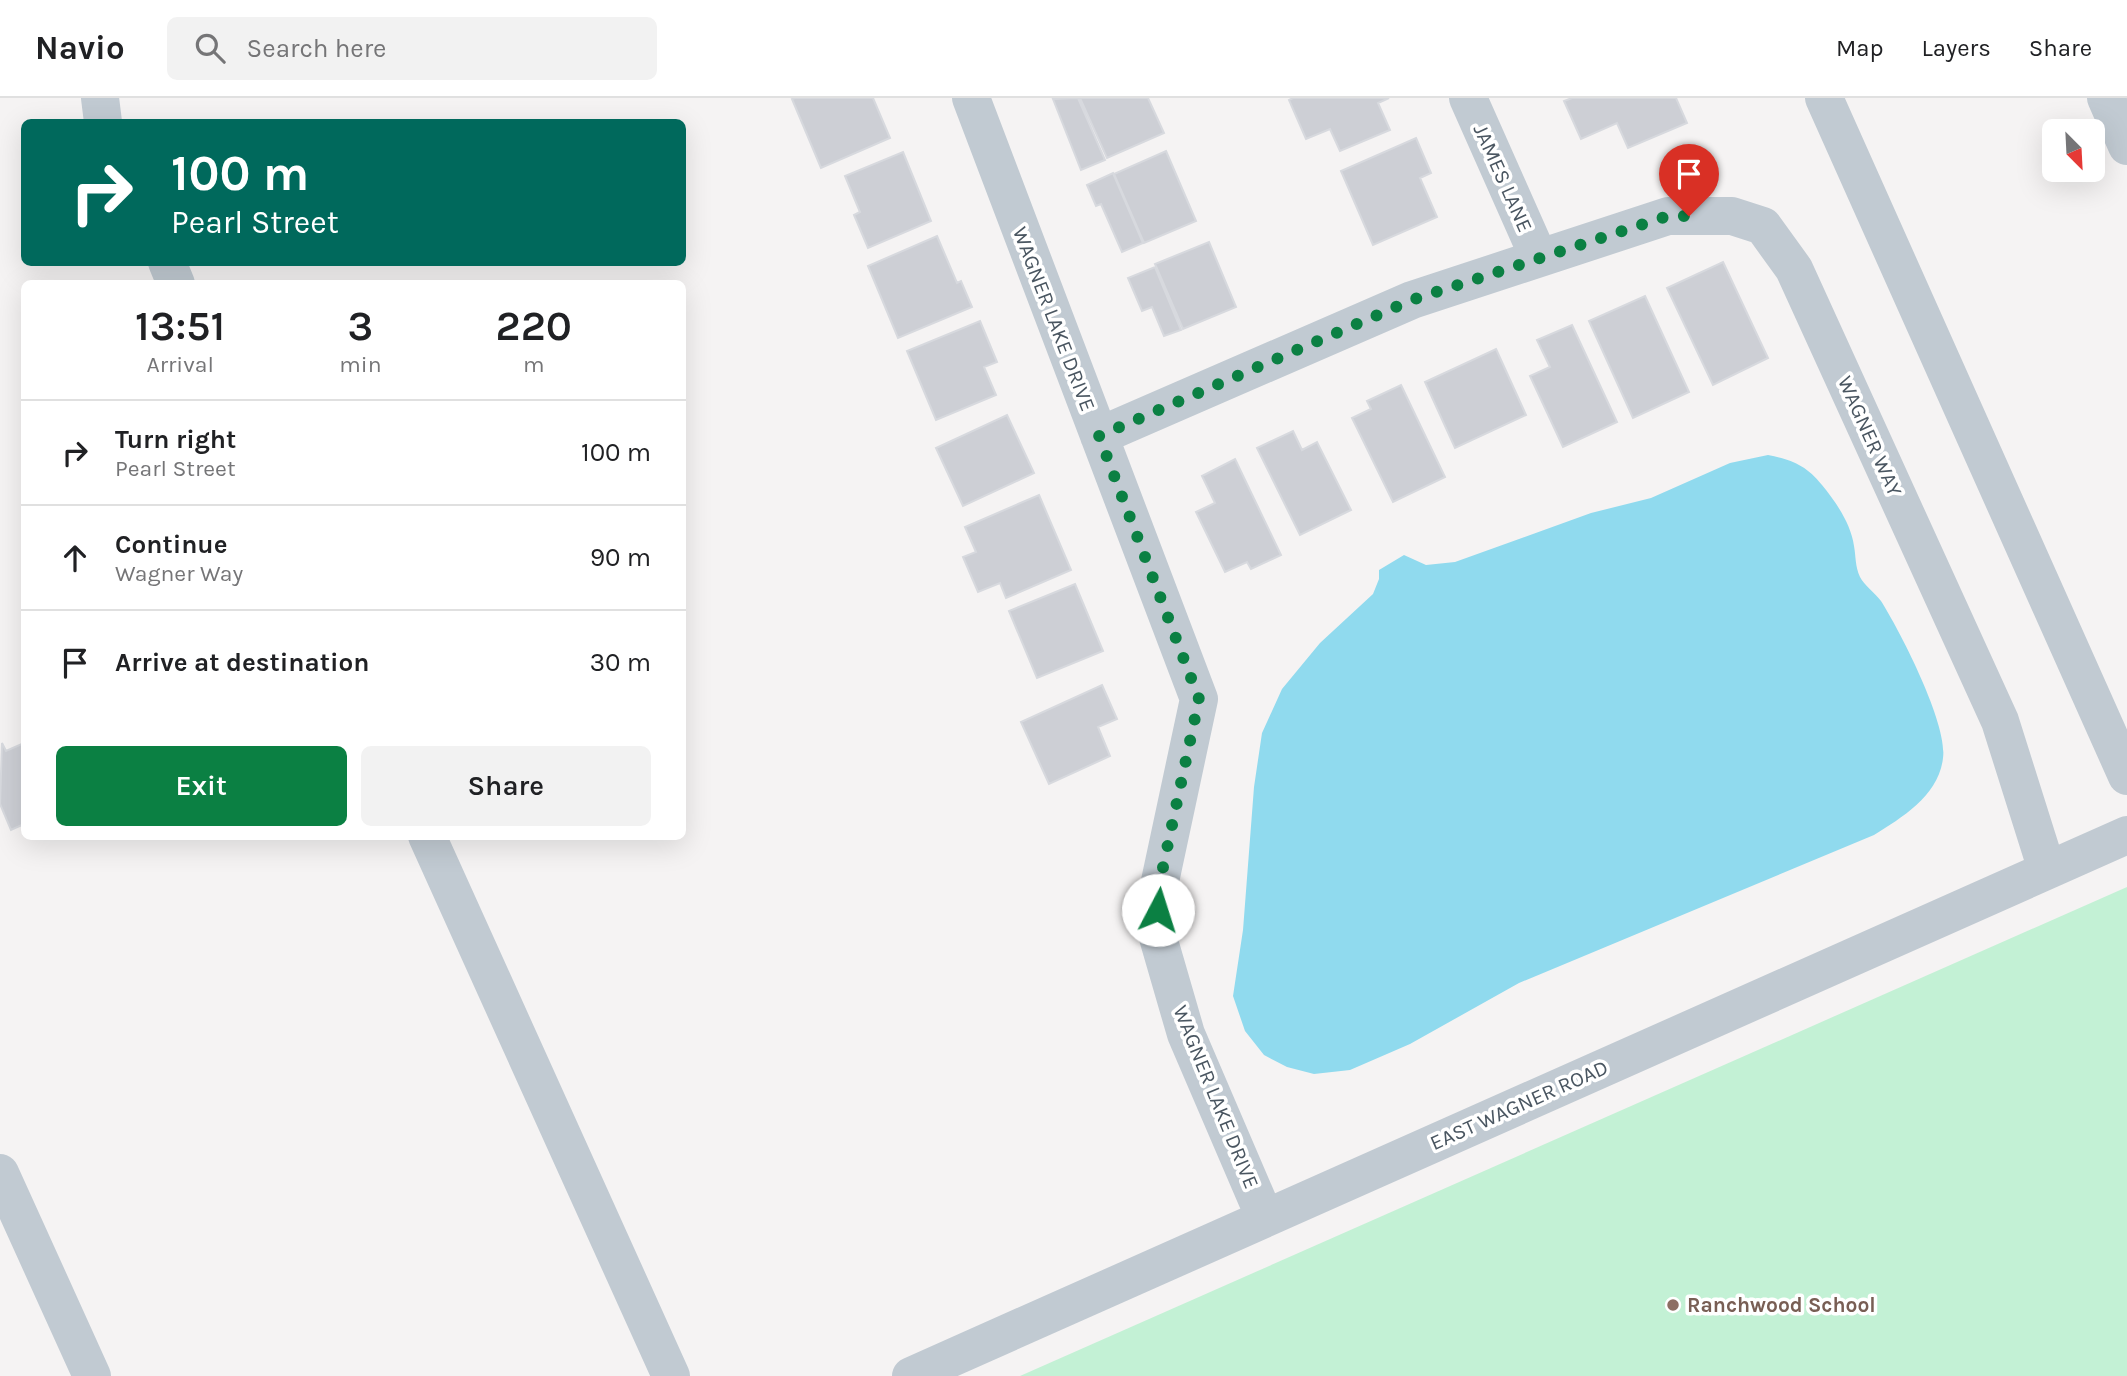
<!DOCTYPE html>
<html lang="en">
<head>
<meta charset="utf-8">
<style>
  :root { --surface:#fff; --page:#f2f2f2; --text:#202124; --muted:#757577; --line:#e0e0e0; --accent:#0b8043 }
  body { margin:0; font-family:Karla,sans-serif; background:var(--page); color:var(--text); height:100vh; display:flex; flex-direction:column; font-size:26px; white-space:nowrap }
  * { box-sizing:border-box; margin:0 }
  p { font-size:23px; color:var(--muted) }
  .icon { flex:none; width:38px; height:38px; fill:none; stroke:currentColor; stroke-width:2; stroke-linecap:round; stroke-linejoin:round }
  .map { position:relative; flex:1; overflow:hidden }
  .side { position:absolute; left:21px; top:182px; width:665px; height:560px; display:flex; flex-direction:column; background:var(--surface); border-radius:10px; box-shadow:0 7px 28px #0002 }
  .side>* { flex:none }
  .top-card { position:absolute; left:21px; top:21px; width:665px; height:147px; border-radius:10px; box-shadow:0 7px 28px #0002; background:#00695c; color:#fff; overflow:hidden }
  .needle { width:46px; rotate:156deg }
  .tools { position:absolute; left:2042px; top:21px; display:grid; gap:14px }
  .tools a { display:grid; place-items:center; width:63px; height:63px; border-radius:10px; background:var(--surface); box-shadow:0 7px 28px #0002; font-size:35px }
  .pin { position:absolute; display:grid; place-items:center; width:60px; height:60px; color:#fff; margin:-72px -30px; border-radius:50% 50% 50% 0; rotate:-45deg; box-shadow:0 0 7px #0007 }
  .pin .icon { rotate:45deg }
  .me { position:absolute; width:77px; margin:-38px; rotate:5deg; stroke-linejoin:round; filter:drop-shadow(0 0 5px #0008) }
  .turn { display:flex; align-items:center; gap:24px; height:147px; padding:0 35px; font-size:32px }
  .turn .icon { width:91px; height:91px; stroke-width:2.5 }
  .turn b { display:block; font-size:49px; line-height:60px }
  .eta { display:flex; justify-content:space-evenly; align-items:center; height:119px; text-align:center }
  .eta b { font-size:42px; font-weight:600; line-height:49px }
  .cta { display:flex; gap:14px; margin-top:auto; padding:14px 35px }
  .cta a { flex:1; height:80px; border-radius:10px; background:var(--accent); color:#fff; font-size:28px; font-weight:600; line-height:80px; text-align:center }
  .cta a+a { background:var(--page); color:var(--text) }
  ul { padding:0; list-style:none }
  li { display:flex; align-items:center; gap:21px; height:105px; padding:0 35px; border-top:2px solid var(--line) }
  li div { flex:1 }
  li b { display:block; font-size:26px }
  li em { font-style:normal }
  header { display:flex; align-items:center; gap:42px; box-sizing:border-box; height:98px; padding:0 35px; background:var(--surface); border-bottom:2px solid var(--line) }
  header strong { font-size:33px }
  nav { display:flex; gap:38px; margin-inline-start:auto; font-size:24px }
  .search { width:490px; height:63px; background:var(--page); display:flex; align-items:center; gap:18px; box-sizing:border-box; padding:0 24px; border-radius:10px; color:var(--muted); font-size:26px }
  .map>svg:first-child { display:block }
  .green { fill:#c3f1d5 }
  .water { fill:#90daee }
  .building { fill:#cdcfd5; stroke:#d7d9de; stroke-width:2 }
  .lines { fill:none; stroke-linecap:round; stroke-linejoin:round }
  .minor { stroke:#c1cad2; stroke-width:38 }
  .route { stroke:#0b8043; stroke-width:12; stroke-dasharray:0 21.6 }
  .education-dot { fill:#8d6e63; stroke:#fff; stroke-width:2.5 }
  .labels { text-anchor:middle; stroke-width:7; stroke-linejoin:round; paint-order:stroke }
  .street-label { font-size:21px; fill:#4a5661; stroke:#fff }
  .education-label { font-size:21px; font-weight:bold; fill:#785e54; stroke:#fff; text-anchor:start }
</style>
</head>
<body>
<header>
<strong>Navio</strong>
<div class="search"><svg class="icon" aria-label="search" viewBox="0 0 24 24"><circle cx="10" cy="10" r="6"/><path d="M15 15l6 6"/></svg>Search here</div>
<nav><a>Map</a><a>Layers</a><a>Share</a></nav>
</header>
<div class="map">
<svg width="2127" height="1278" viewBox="0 0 2127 1278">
  <rect width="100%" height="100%" fill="#f5f3f3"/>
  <!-- green -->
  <path class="green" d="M2127 789V1278H1020Z"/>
  <!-- water -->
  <path class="water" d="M1768 357C1792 362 1806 367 1822 387 1836 404 1851 426 1854 448 1856 459 1855 468 1860 479 1864 487 1875 495 1881 503 1900 533 1948 626 1943 660 1939 697 1903 719 1874 737L1519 885 1410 946 1350 972 1314 976 1287 969 1264 957 1245 933 1233 898 1243 832 1254 689 1262 635 1282 591 1320 545 1373 496 1379 481V472L1404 457 1426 467 1455 464 1591 415 1651 400 1730 365Z"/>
  <!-- building -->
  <path class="building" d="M795 0H873L890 40 821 70 792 1Z
    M1078 0 1105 62 1081 72 1053 1Z
    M1080 0H1148L1164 35 1107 60Z
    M1293 0H1389L1378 5 1390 32 1340 53 1330 31 1306 41 1289 2Z
    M1572 0H1676L1687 25 1628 50 1617 25 1581 41 1564 3Z
    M1416 40 1431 75 1420 80 1437 119 1373 147 1341 73Z
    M1166 53 1196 123 1144 145 1114 76Z
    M903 54 931 123 868 150 854 117 860 114 845 78Z
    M1113 75 1143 145 1122 154 1101 106 1096 108 1087 87Z
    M937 138 957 185 961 183 972 209 898 240 868 168Z
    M1209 144 1236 209 1183 231 1155 166Z
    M1723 164 1768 260 1713 287 1667 190Z
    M1155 169 1181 232 1164 238 1152 209 1142 213 1128 180Z
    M1645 198 1689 294 1633 320 1589 223Z
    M980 223 997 264 984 269 996 297 936 322 907 253Z
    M1572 227 1617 324 1563 349 1530 278 1550 269 1537 242Z
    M1496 251 1526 317 1455 350 1425 284Z
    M1401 287 1445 379 1393 404 1352 320 1371 311 1367 303Z
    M1007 317 1034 375 963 408 936 350Z
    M1293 333 1302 352 1317 344 1351 412 1300 437 1257 350Z
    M1235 361 1281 457 1251 471 1247 464 1225 474 1196 414 1215 405 1202 378Z
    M1039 397 1071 472 1006 500 1000 485 978 494 963 459 976 454 965 429Z
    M1075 486 1103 553 1037 580 1009 513Z
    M1102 587 1117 621 1098 629 1110 658 1049 686 1021 624Z
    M2 645 6 653 24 645V726L11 732 0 706Z"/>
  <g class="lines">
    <!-- minor -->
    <path class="minor" d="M100 0 103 24
      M971 0 1199 601 1159 788 1157 836 1186 936 1265 1120
      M1468 0 1539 160
      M1824 0 2127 678
      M2106 0 2127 48
      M167 164 176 186
      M1099 338 1412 202 1668 118H1732L1763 128 1794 171 2000 623 2047 772
      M427 738 671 1278
      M0 1075 92 1278
      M911 1278 2127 737"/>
  </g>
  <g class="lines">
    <!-- route -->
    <path class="route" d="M1158 812 1159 788 1199 601 1099 338 1412 202 1668 118H1689"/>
  </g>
  <!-- markers -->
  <circle class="education-dot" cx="1673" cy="1207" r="7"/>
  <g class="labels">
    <!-- street labels -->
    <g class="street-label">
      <text transform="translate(1503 80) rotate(66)" y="7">JAMES LANE</text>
      <text transform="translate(1054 221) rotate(69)" y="7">WAGNER LAKE DRIVE</text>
      <text transform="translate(1870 338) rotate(66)" y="7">WAGNER WAY</text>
      <text transform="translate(1216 999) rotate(68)" y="7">WAGNER LAKE DRIVE</text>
      <text transform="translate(1519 1007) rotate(-24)" y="7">EAST WAGNER ROAD</text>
    </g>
    <!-- education labels -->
    <g class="education-label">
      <text x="1687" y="1214">Ranchwood School</text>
    </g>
  </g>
</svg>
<div class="tools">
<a><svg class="needle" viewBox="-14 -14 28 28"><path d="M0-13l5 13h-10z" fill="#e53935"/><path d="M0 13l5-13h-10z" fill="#757577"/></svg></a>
</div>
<div class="pin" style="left:1689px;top:118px;background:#d93025"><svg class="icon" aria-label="arrive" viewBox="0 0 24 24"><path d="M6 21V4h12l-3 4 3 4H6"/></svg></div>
<svg class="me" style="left:1158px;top:812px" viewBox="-20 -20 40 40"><circle r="19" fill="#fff"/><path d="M0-13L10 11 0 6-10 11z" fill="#0b8043"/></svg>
<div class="top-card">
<div class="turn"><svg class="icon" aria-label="right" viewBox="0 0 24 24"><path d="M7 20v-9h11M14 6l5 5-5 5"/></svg><div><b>100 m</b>Pearl Street</div></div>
</div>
<section class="side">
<div class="eta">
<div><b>13:51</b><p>Arrival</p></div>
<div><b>3</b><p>min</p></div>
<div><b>220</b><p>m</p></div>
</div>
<ul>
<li><svg class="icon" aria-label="right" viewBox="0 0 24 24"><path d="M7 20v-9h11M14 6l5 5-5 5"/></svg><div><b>Turn right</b><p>Pearl Street</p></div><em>100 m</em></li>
<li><svg class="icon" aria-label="ahead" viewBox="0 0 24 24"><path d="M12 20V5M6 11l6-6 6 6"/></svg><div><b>Continue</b><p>Wagner Way</p></div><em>90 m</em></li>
<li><svg class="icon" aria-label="arrive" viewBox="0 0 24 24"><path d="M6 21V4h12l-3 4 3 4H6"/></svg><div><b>Arrive at destination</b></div><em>30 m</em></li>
</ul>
<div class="cta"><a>Exit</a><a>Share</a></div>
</section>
</div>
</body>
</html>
